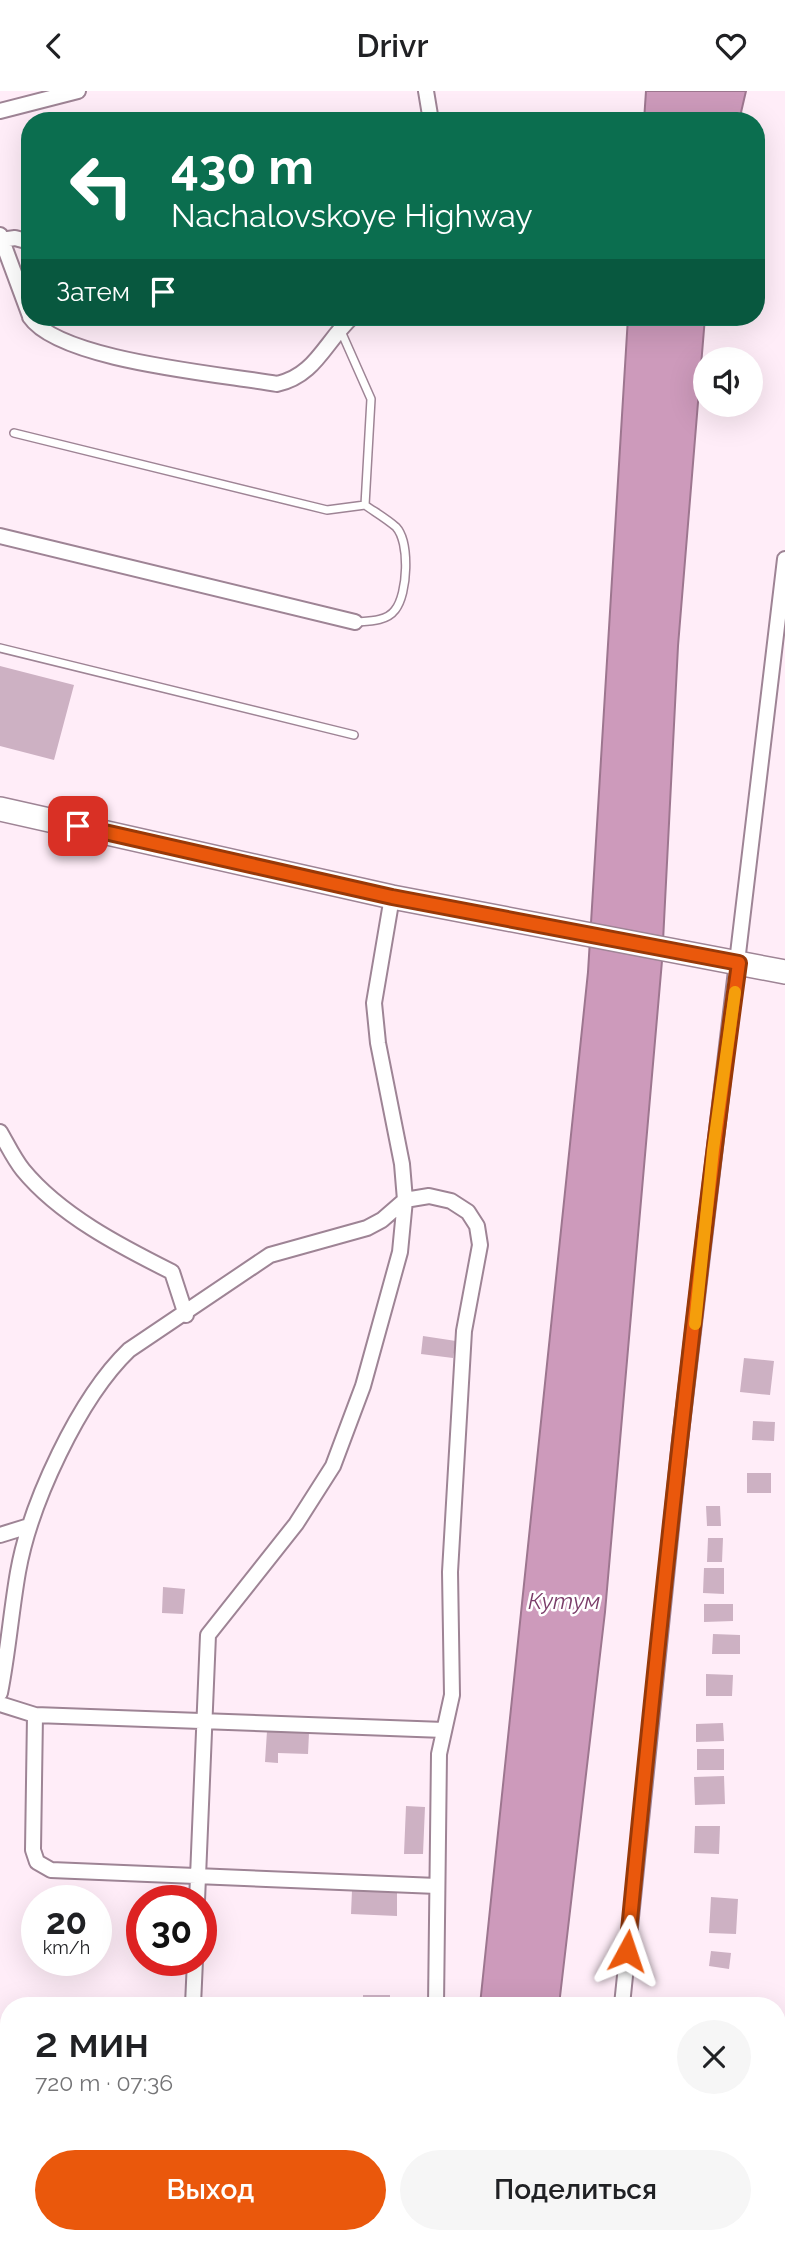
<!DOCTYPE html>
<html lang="ru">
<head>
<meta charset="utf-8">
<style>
  :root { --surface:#fff; --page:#f6f6f6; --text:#202124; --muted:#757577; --accent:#ea580c }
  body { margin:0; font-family:Raleway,sans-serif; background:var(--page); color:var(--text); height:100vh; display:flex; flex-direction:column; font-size:26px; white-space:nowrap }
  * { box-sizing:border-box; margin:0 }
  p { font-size:23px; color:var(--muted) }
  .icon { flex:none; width:38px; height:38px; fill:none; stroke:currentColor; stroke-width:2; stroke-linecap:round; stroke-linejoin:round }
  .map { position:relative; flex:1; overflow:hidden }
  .details { position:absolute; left:0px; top:1906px; width:786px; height:247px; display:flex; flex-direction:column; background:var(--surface); border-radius:28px 28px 0 0; box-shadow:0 7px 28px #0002 }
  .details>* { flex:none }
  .banner { position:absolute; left:21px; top:21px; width:744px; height:214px; border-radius:28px; box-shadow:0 7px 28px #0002; background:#0b6e4f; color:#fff; overflow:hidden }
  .buttons { position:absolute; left:693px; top:256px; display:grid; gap:14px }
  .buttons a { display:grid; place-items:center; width:70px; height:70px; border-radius:50%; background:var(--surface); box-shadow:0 7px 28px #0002; font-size:35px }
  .speed { position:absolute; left:21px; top:1794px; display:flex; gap:14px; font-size:35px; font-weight:700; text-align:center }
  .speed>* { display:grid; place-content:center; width:91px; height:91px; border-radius:50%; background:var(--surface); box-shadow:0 7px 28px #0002; line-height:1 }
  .speed small { font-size:18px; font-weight:400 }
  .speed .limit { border:10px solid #d22; background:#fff; color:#111 }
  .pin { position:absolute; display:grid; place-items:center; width:60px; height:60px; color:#fff; margin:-30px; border-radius:14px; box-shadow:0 4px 10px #0006 }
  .me { position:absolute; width:77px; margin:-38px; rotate:5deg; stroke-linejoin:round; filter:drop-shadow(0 0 5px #0008) }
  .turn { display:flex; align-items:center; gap:24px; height:147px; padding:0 35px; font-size:32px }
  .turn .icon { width:91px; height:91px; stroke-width:2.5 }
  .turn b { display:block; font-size:49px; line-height:60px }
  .then { display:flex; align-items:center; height:66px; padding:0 35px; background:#0003; gap:14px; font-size:26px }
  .round { display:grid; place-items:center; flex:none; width:74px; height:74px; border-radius:37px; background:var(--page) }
  .head { display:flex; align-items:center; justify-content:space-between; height:119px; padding:0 35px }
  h1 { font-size:42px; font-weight:600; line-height:52px }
  .cta { display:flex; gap:14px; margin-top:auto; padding:14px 35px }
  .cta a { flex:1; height:80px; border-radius:42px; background:var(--accent); color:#fff; font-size:28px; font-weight:600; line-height:80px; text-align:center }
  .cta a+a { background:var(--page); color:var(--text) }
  header { display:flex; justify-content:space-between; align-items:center; height:91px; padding:0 35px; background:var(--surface); font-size:32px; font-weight:600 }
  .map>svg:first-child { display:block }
  .water { fill:#cd9abb; stroke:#9d768f; stroke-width:2 }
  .building { fill:#cdb1c3 }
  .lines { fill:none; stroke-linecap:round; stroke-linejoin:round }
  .lane-casing { stroke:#9e8495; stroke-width:10 }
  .street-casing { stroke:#9e8495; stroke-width:18 }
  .primary-casing { stroke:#9e8495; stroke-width:26 }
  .lane { stroke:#fff; stroke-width:7 }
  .street { stroke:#fff; stroke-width:14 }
  .primary { stroke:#fff; stroke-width:23 }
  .route-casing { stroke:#983908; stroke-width:18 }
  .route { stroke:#ea580c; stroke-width:12 }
  .slow { stroke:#f59e0b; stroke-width:12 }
  .labels { text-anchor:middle; stroke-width:5; stroke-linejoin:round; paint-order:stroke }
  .water-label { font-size:23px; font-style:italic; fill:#7b3d69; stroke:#fff }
</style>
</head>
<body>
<header><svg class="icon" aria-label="back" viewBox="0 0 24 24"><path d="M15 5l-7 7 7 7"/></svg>Drivr<svg class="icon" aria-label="heart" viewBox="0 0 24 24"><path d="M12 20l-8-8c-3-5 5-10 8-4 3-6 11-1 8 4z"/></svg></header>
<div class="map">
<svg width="785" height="2152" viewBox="0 0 785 2152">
  <rect width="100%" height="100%" fill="#ffedf8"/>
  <!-- water -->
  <path class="water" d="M646 0H746L739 30H644Z
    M628 226H705L678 555 662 870 605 1521 559 1914H480L588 881Z
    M465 2144H532L531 2152H465Z"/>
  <!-- building -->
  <path class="building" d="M0 575 74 594 54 669 0 655Z
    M423 1245 456 1250 453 1267 421 1263Z
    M744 1267 774 1270 770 1304 740 1301Z
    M753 1330 775 1331 774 1350 752 1349Z
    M747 1382H771V1402H747Z
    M706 1415H720L721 1435H707Z
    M708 1447H723L722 1471H707Z
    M704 1477H724V1503L703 1502Z
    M163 1496 185 1498 183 1523 162 1522Z
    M704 1513H733V1530L704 1531Z
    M713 1543 740 1544V1563H712Z
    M706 1583 733 1584 732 1605H706Z
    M723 1632 724 1650 696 1651V1633Z
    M267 1640 309 1642 308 1663 278 1662V1672L265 1671Z
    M697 1658H724V1679H697Z
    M724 1685 725 1713 695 1714 694 1686Z
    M406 1715 425 1716 423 1763H404Z
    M695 1735H720L719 1763 694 1762Z
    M352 1799 397 1801V1825L351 1823Z
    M711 1806 738 1808 736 1843 709 1842Z
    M711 1860 731 1862 729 1878 709 1875Z
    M363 1904H390V1914H363Z"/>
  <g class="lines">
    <!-- lane casing -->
    <g class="lane-casing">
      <path id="lane" d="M340 238 371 308 365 414C375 421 387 428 396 436 410 451 408 503 395 519 386 531 368 530 355 531
        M14 342 327 419 365 414
        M0 557 354 644"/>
    </g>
    <!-- street casing -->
    <g class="street-casing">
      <path id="street" d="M426 0 431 30
        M0 20 78 0
        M0 144 30 225
        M1 149 15 147 30 151
        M30 226C60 270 222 283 277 293 315 285 325 251 352 226
        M0 445 355 531
        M0 1041C7 1053 14 1068 23 1079 60 1124 120 1155 172 1181L186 1224
        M0 1444 29 1435
        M0 1602C8 1562 11 1521 18 1481 30 1413 79 1307 129 1259L270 1164 367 1137 382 1129 405 1109 429 1105 451 1110 468 1121 477 1135 480 1154 464 1240 450 1481 452 1604 439 1663 436 1914
        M0 1613 35 1624 444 1639
        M35 1624 33 1759 37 1771 51 1779 437 1795
        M197 1810 208 1544 296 1433 333 1375 363 1295 400 1161 405 1109 402 1073 378 952 374 912 392 806
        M193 1914 195 1869
        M622 1914 680 1350 785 468
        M184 2152V2144
        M424 2152 425 2144
        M597 2152 598 2144"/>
    </g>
    <!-- primary casing -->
    <g class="primary-casing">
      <path id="primary" d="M0 718 392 806 785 881"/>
    </g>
    <!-- lane -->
    <use href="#lane" class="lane"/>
    <!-- street -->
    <use href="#street" class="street"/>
    <!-- primary -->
    <use href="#primary" class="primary"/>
  </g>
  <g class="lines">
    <!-- route casing -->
    <g class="route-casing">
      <path id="route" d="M78 735 392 806 739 872C694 1200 659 1530 627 1860"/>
    </g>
    <!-- route -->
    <use href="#route" class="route"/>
    <!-- slow -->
    <path class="slow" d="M695 1233 713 1059 735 901"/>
  </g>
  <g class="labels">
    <!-- water labels -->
    <g class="water-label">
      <text x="564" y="1518">Кутум</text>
    </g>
  </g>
</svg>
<div class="buttons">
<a><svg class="icon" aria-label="sound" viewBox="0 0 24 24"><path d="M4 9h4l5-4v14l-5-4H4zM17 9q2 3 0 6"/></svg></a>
</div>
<div class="speed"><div>20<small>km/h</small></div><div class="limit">30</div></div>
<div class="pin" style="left:78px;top:735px;background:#d93025"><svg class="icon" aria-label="arrive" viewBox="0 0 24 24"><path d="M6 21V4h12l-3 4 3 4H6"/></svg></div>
<svg class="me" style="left:627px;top:1860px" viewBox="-20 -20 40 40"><path d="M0-17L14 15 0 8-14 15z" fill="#ea580c" stroke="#fff" stroke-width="4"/></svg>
<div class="banner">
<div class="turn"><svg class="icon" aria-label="left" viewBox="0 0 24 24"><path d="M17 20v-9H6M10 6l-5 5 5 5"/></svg><div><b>430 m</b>Nachalovskoye Highway</div></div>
<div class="then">Затем<svg class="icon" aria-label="arrive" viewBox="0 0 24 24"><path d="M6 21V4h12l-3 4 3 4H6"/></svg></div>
</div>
<section class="details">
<div class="head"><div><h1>2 мин</h1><p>720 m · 07:36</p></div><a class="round"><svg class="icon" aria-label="close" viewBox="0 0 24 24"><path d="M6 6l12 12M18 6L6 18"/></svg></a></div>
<div class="cta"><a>Выход</a><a>Поделиться</a></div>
</section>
</div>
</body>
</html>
